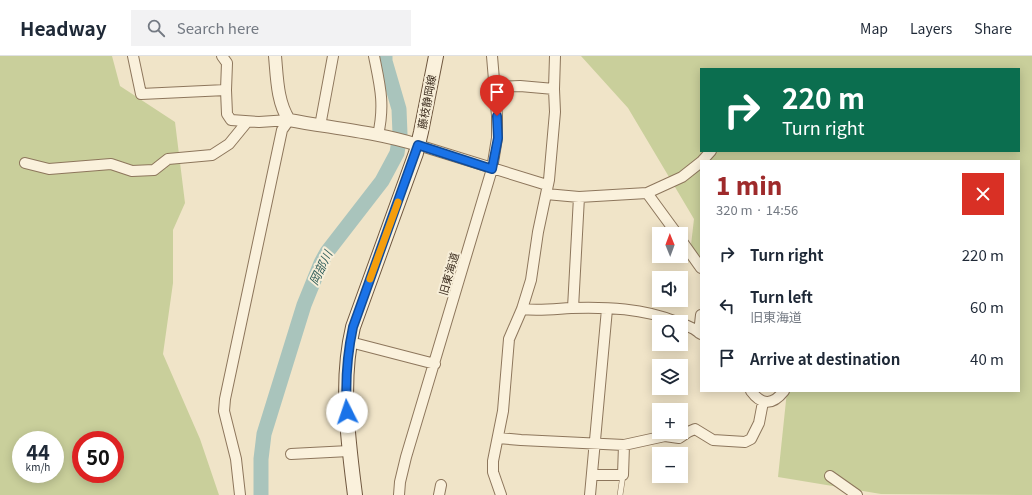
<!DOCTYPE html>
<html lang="en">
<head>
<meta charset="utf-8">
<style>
  :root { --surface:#fff; --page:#f2f2f3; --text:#1f2937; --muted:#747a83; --line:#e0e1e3; --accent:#9e2a2b }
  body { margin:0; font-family:Georgia,"Noto Sans JP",serif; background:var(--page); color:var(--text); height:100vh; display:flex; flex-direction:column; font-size:15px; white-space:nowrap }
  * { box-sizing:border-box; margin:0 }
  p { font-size:13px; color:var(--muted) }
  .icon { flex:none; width:22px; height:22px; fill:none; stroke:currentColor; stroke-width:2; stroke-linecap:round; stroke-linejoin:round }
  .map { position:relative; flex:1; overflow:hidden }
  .sheet { position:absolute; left:700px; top:104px; width:320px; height:232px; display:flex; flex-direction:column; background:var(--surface); border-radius:0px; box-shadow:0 2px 10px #0003 }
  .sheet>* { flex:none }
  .top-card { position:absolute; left:700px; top:12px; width:320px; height:84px; border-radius:0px; box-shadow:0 2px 10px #0003; background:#0b6e4f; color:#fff; overflow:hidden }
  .needle { width:26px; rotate:359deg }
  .fabs { position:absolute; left:652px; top:171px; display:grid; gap:8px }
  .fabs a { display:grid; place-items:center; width:36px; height:36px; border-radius:0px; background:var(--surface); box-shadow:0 2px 10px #0003; font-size:20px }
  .speed { position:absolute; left:12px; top:375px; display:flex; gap:8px; font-size:20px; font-weight:700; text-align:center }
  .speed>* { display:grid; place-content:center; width:52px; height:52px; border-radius:50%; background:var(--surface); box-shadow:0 2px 10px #0003; line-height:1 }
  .speed small { font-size:10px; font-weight:400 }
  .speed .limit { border:6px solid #d22; background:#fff; color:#111 }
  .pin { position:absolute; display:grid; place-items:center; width:34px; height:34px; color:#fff; margin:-41px -17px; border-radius:50% 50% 50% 0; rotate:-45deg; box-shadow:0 0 4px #0007 }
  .pin .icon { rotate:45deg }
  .me { position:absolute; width:44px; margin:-22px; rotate:356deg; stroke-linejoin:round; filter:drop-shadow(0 0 3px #0008) }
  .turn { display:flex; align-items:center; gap:14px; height:84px; padding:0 16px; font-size:18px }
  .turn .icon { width:52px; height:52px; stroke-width:2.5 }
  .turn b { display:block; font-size:28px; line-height:34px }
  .round { display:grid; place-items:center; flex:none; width:42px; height:42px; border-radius:0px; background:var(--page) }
  .headline { display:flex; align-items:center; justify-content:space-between; height:68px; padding:0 16px }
  h1 { font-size:24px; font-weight:800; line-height:30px; color:var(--accent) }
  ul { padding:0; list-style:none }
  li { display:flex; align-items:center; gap:12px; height:52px; padding:0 16px }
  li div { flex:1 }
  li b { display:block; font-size:15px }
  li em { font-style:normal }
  header { display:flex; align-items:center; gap:24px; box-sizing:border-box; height:56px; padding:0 20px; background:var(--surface); border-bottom:1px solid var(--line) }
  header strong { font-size:19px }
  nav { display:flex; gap:22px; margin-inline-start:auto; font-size:14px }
  .search { width:280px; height:36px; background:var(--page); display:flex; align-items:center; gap:10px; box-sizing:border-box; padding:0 14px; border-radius:0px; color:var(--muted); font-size:15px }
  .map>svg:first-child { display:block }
  .green { fill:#c9cf9b; fill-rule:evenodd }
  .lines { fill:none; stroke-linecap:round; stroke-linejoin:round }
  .river { stroke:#a9c4bc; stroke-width:15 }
  .service-casing { stroke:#8d765c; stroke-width:6 }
  .minor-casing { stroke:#8d765c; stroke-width:12 }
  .tertiary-casing { stroke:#8d765c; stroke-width:14 }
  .secondary-casing { stroke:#6f573f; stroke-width:16 }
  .service { stroke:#faf1dc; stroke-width:5 }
  .minor { stroke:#faf1dc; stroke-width:10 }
  .tertiary { stroke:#faf1dc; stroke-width:12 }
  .secondary { stroke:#faf1dc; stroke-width:14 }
  .route-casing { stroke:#114b97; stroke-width:10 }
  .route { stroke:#1a73e8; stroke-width:7 }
  .slow { stroke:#f59e0b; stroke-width:7 }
  .labels { text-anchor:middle; stroke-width:4; stroke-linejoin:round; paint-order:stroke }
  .street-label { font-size:11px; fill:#3d2e20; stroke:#f7eed8 }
  .water-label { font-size:12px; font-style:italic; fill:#2f5d5a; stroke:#f7eed8 }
</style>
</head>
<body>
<header>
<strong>Headway</strong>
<div class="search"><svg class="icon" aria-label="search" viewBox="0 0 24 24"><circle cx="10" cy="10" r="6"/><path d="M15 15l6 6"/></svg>Search here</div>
<nav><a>Map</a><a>Layers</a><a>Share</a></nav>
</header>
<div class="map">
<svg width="1032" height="439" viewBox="0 0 1032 439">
  <rect width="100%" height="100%" fill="#f0e4c8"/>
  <!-- green -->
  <path class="green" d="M0 0H112L120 30 175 66 185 147 173 174V227L163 298 200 383 219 439H0ZM21 384H55V418H21ZM81 384H115V418H81Z
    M581 0H1032V439L881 438 778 421 787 335H1019V105H701V202L691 189 694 163 628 52ZM701 13H1019V95H701Z"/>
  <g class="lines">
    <!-- river -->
    <path class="river" d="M261 439V403L264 378 304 249 321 207 327 196 382 125 397 97 400 78 399 53 385 5V0"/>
    <!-- service casing -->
    <g class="service-casing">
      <path id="service" d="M620 439 623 419"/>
    </g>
    <!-- minor casing -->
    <g class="minor-casing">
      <path id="minor" d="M133 0 141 38 226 34
        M222 0 227 7 226 34 227 58 231 64 259 66 289 64
        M374 0C380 30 385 48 378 79
        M494 31 520 30 554 33
        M320 70 333 0
        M418 89 547 129
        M702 105 711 95
        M25 107 49 113 111 108 132 115 154 114 168 103 212 99 229 88 247 66
        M647 137 682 121 701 106
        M546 138 579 141 647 137 677 178
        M681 184 701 212
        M573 252 579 141
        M522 253C538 255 554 253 571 252 607 251 643 252 677 266
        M681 267 694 273 701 278
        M699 277 701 259
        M350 286 435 308
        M751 335C762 350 773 349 784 335
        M498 382 521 384 624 389 665 380 679 382 688 376 695 373 713 384 745 386 751 383 759 367 763 346
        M291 398 349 395
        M592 419H623L624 389
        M830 420 857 439
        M240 439 236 403 224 355 225 343 282 74 289 64
        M399 439 400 426 406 401 492 113 497 82V60L492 0
        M439 439 441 429
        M501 439 493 416V405L503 355 509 283 522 253 531 224 538 176 549 124 555 56 554 33 555 0
        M590 439 607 253"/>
    </g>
    <!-- tertiary casing -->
    <g class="tertiary-casing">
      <path id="tertiary" d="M275 0C277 21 277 46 289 64 332 72 376 76 418 89"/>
    </g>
    <!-- secondary casing -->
    <g class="secondary-casing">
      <path id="secondary" d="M355 439C348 383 340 326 353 271L416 97 421 76 436 0"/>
    </g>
    <!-- service -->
    <use href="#service" class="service"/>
    <!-- minor -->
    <use href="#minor" class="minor"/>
    <!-- tertiary -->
    <use href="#tertiary" class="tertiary"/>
    <!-- secondary -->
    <use href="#secondary" class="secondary"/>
  </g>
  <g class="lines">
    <!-- route casing -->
    <g class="route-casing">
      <path id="route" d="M347 356C345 326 347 299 353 271L418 89 492 113 498 82 497 60"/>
    </g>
    <!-- route -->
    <use href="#route" class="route"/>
    <!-- slow -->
    <path class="slow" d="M370 223 398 146"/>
  </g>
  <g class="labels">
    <!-- street labels -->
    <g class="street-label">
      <text transform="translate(427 46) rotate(-79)" y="4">藤枝静岡線</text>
      <text transform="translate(449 218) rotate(-74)" y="4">旧東海道</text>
    </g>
    <!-- water labels -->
    <g class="water-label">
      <text transform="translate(321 212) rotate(-64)" y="4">岡部川</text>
    </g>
  </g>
</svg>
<div class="fabs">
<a><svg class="needle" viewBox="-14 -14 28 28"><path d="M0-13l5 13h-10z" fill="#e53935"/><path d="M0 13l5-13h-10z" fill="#747a83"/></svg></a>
<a><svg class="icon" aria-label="sound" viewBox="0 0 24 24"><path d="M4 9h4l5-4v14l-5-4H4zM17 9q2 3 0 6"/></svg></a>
<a><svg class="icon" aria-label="search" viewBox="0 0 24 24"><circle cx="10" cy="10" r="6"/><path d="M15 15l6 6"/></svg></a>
<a><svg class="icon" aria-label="layers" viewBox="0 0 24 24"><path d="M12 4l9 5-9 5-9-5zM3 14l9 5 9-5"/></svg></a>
<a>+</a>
<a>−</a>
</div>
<div class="speed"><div>44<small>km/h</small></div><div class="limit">50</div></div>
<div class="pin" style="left:497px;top:60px;background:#d93025"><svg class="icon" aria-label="arrive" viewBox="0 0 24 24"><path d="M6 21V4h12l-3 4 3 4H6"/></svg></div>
<svg class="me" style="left:347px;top:356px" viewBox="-20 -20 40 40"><circle r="19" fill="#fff"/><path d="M0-13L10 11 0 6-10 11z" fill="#1a73e8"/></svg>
<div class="top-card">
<div class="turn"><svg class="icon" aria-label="right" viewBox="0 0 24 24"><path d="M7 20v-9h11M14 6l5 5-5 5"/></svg><div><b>220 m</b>Turn right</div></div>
</div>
<section class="sheet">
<div class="headline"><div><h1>1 min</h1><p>320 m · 14:56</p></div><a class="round" style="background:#d93025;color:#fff"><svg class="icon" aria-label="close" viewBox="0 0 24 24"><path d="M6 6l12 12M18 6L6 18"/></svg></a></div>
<ul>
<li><svg class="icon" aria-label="right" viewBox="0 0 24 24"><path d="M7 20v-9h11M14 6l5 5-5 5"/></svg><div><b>Turn right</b></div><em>220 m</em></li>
<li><svg class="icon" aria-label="left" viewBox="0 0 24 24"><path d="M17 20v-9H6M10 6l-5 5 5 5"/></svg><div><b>Turn left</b><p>旧東海道</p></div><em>60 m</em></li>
<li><svg class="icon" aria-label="arrive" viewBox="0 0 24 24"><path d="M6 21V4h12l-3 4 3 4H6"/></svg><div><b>Arrive at destination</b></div><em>40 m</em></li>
</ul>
</section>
</div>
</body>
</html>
